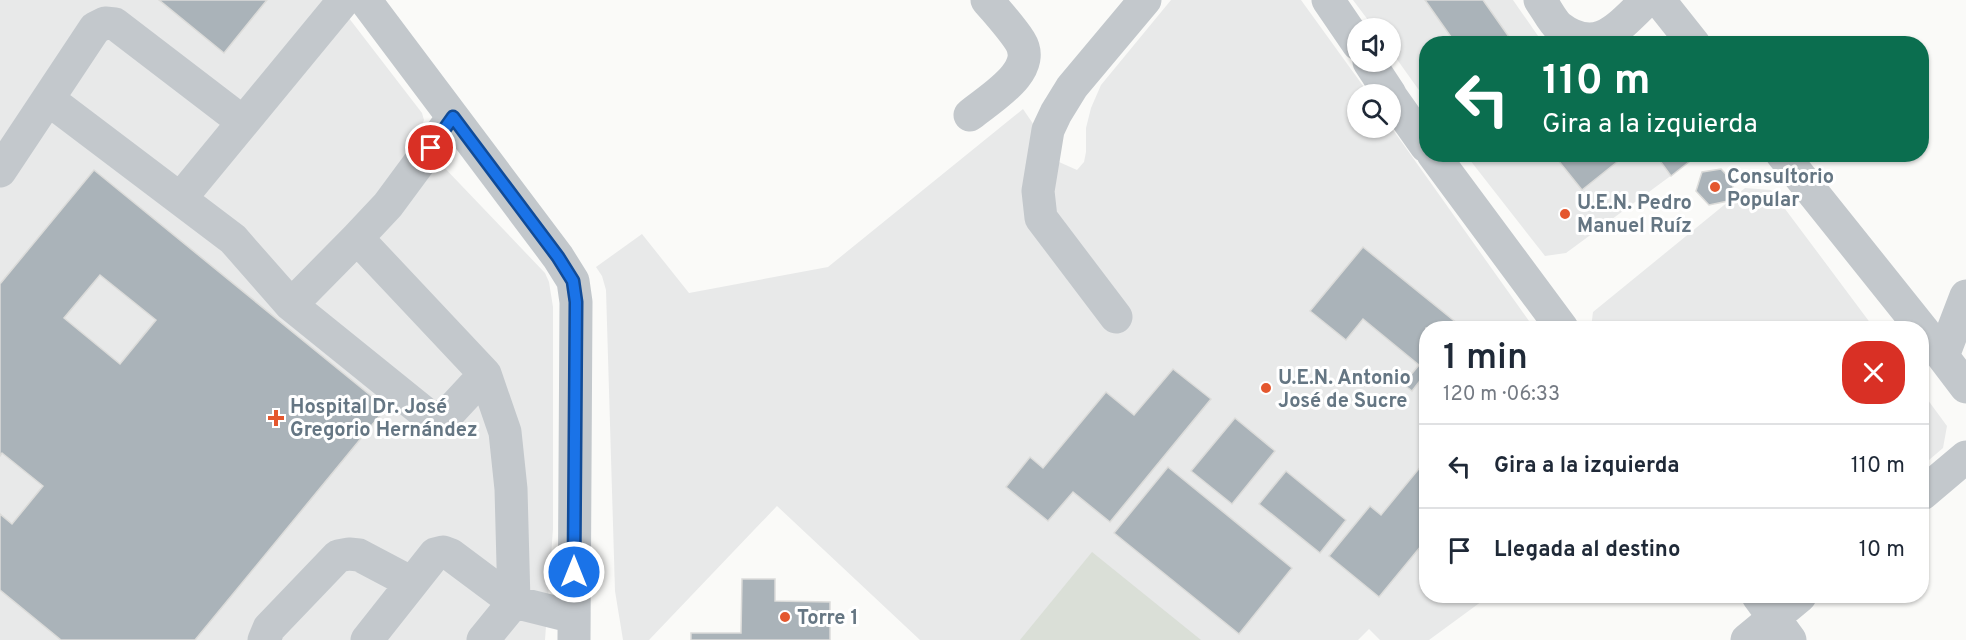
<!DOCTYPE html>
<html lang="es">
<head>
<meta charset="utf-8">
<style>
  :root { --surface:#fff; --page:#f6f6f7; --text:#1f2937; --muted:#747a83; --line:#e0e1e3 }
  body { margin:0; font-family:Overpass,sans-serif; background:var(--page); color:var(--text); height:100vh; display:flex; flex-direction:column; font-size:22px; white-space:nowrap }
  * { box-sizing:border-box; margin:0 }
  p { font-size:20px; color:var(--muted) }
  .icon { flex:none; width:33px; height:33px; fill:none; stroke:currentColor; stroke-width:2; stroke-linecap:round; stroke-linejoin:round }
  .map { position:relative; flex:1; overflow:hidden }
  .drawer { position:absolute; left:1419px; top:321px; width:510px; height:282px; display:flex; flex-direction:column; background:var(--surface); border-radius:24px; box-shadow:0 2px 4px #0004 }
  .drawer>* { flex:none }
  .banner { position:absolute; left:1419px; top:36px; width:510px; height:126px; border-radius:24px; box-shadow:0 2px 4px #0004; background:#0b6e4f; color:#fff; overflow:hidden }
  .buttons { position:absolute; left:1347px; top:18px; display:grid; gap:12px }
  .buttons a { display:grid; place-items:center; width:54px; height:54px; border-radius:50%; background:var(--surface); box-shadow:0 2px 4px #0004; font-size:30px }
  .pin { position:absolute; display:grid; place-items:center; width:51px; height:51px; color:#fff; margin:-26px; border:3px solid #fff; border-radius:50%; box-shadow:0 2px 6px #0007 }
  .me { position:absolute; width:66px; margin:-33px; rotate:0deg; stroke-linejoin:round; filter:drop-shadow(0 0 4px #0008) }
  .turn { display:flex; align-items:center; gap:21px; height:126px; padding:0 24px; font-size:27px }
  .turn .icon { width:78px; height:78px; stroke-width:2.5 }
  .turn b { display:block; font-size:42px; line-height:51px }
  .round { display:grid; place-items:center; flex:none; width:63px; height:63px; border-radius:24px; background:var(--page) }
  .head { display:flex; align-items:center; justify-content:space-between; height:102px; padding:0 24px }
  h1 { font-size:36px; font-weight:600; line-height:45px }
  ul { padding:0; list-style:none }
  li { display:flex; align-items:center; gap:18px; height:84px; padding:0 24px; border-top:2px solid var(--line) }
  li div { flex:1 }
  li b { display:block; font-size:22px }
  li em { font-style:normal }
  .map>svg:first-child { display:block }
  .built { fill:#e8e9e9 }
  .green { fill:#dadfd7 }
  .building { fill:#aab3b9; stroke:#dcdcda; stroke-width:1.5; fill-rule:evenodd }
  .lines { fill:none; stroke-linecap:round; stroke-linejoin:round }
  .minor { stroke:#c3c8cc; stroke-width:33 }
  .route-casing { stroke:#114b97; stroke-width:15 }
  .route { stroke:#1a73e8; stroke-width:10 }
  .poi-dot { fill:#e4572e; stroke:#fff; stroke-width:2 }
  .labels { text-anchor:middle; stroke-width:6; stroke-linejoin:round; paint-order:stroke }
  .poi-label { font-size:20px; font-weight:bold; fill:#657683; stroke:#fff; text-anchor:start }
</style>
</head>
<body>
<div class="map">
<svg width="1966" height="640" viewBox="0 0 1966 640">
  <rect width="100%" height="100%" fill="#fafaf8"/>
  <!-- built -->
  <path class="built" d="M0 0H335L422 113 424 120 416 138 545 273 549 282 553 307V529L545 640H0Z
    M1171 0H1301L1369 94H1358V128L1391 127 1534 328H1426V596H1489L1429 640H1380L1369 629 1358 640H920L777 506 649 640H623L615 591 606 290 602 276 596 267 642 234 689 293 828 267 1023 109 1059 162 1077 170 1084 162 1086 152V128L1091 108 1101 85Z
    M1353 0H1513L1543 43 1426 44V100L1391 51 1390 28H1374Z
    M1466 155H1699L1566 253 1545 256Z
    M1745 188 1771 190 1874 328H1591L1593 312Z
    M1922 392 1947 426 1943 448 1922 466Z"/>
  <!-- green -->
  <path class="green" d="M1092 552 1201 640H1020Z"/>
  <!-- building -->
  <path class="building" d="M159 0H267L224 53Z
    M1425 0H1483L1514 44H1456Z
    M1553 154H1627L1582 190Z
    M1655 154H1699L1671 176Z
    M1721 169 1734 183 1728 201 1709 205 1696 191 1702 172Z
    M94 170 386 408 195 640H61L0 590V514L12 524 43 486 2 453 0 456V284ZM100 275 156 320 120 364 64 318Z
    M1363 247 1463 328H1426V373L1412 391 1403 384 1419 365 1363 319 1346 340 1310 311Z
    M1173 369 1211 399 1110 522 1073 492 1048 521 1006 487 1030 457 1043 468 1106 392 1134 415Z
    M1235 418 1275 451 1232 504 1191 471Z
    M1426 460V540L1379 597 1329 556 1370 506 1381 515Z
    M1168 467 1292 568 1239 634 1114 533Z
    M1286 471 1346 520 1320 553 1259 504Z
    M742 579H775V601L830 602V640H691V633H741Z"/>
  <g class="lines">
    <!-- minor -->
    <path class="minor" d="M365 0 558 257 573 281 576 302 574 640
      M1328 0 1358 44
      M1540 0C1546 8 1552 21 1559 27 1598 57 1620 25 1647 0
      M1659 0 1694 44
      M1369 62 1390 94
      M1390 95 1426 146
      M48 99 233 239 291 305 426 414 438 419 447 415 485 374
      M970 115C989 99 1039 71 1020 41 1011 27 998 13 987 0
      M453 117 388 205 357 238 485 374 505 432 511 489 514 602 483 640
      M1433 154 1562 328
      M1782 154 1922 329 1966 387
      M0 171 95 28 105 23 115 24 243 122
      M180 199 344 0
      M291 305 357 238
      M1116 317 1041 218 1038 191 1048 130 1056 113 1072 87 1145 0
      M1943 356 1966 296
      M1922 494 1966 457
      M1758 596 1790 640
      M264 640 269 628 338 556 349 554 359 555 412 583
      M367 640 435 554 443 552 451 555 514 602 574 617
      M1747 640 1800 596"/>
  </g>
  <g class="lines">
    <!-- route casing -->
    <g class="route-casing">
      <path id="route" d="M431 148 453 117 558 257 573 281 576 302 574 572"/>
    </g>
    <!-- route -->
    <use href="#route" class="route"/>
  </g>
  <!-- markers -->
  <g class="poi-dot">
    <circle cx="1715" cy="187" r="6"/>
    <circle cx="1565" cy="214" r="6"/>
    <circle cx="1266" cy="388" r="6"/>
    <path d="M273 409h6v6h6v6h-6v6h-6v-6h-6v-6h6z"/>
    <circle cx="785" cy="617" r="6"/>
  </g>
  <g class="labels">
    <!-- poi labels -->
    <g class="poi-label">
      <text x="1727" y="183">Consultorio<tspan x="1727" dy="23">Popular</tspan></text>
      <text x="1577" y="209">U.E.N. Pedro<tspan x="1577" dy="23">Manuel Ruíz</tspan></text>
      <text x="1278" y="384">U.E.N. Antonio<tspan x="1278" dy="23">José de Sucre</tspan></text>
      <text x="290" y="413">Hospital Dr. José<tspan x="290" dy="23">Gregorio Hernández</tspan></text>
      <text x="797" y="624">Torre 1</text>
    </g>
  </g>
</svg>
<div class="buttons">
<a><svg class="icon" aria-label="sound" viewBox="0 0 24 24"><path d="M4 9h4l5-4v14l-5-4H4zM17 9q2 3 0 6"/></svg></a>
<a><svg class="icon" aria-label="search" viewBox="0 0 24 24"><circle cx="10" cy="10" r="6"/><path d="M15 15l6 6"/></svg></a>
</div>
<div class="pin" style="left:431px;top:148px;background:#d93025"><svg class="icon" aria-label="arrive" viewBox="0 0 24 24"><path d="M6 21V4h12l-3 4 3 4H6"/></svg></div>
<svg class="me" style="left:574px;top:572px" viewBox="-20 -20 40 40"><circle r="17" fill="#1a73e8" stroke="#fff" stroke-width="3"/><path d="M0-11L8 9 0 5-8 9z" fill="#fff"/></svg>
<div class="banner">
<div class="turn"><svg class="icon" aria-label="left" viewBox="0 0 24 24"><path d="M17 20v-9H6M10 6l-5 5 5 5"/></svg><div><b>110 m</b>Gira a la izquierda</div></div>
</div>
<section class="drawer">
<div class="head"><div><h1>1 min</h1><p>120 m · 06:33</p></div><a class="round" style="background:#d93025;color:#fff"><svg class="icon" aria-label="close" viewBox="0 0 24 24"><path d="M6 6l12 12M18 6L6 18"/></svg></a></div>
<ul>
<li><svg class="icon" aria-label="left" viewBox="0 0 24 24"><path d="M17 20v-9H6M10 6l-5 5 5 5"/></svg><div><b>Gira a la izquierda</b></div><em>110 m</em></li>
<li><svg class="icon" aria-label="arrive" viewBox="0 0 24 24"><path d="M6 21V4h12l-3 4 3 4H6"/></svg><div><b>Llegada al destino</b></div><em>10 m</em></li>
</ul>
</section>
</div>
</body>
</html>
